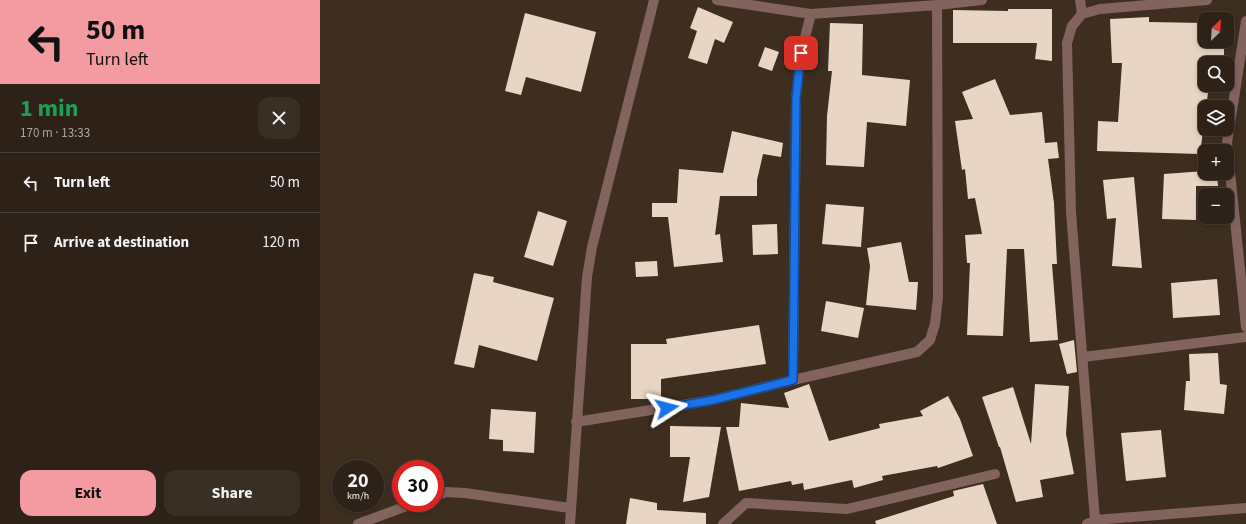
<!DOCTYPE html>
<html lang="en">
<head>
<meta charset="utf-8">
<style>
  :root { --surface:#2e2218; --page:#3a2f25; --text:#f1f3f6; --muted:#a7a4a2; --line:#493f37; --accent:#f49aa1 }
  body { margin:0; font-family:"Source Sans 3",sans-serif; background:var(--page); color:var(--text); height:100vh; display:flex; flex-direction:column; font-size:15px; white-space:nowrap }
  * { box-sizing:border-box; margin:0 }
  p { font-size:13px; color:var(--muted) }
  .icon { flex:none; width:22px; height:22px; fill:none; stroke:currentColor; stroke-width:2; stroke-linecap:round; stroke-linejoin:round }
  .map { position:relative; flex:1; overflow:hidden }
  .side { display:flex; flex-direction:column; background:var(--surface); width:320px }
  .side>* { flex:none }
  .hud { background:#f49aa1; color:#111; overflow:hidden }
  .needle { width:26px; rotate:25deg }
  .controls { position:absolute; left:878px; top:12px; display:grid; gap:8px }
  .controls a { display:grid; place-items:center; width:36px; height:36px; border-radius:8px; background:var(--surface); box-shadow:0 2px 6px #0003,0 0 0 1px var(--line); font-size:20px }
  .speed { position:absolute; left:12px; top:460px; display:flex; gap:8px; font-size:20px; font-weight:700; text-align:center }
  .speed>* { display:grid; place-content:center; width:52px; height:52px; border-radius:50%; background:var(--surface); box-shadow:0 2px 6px #0003,0 0 0 1px var(--line); line-height:1 }
  .speed small { font-size:10px; font-weight:400 }
  .speed .limit { border:6px solid #d22; background:#fff; color:#111 }
  .pin { position:absolute; display:grid; place-items:center; width:34px; height:34px; color:#fff; margin:-17px; border-radius:8px; box-shadow:0 2px 6px #0006 }
  .me { position:absolute; width:44px; margin:-22px; rotate:81deg; stroke-linejoin:round; filter:drop-shadow(0 0 3px #0008) }
  .turn { display:flex; align-items:center; gap:14px; height:84px; padding:0 20px; font-size:18px }
  .turn .icon { width:52px; height:52px; stroke-width:2.5 }
  .turn b { display:block; font-size:28px; line-height:34px }
  .round { display:grid; place-items:center; flex:none; width:42px; height:42px; border-radius:12px; background:var(--page) }
  .overview { display:flex; align-items:center; justify-content:space-between; height:68px; padding:0 20px }
  h1 { font-size:24px; font-weight:700; line-height:30px; color:#1e9e55 }
  .button { display:flex; gap:8px; margin-top:auto; padding:8px 20px }
  .button a { flex:1; height:46px; border-radius:12px; background:var(--accent); color:#111; font-size:16px; font-weight:700; line-height:46px; text-align:center }
  .button a+a { background:var(--page); color:var(--text) }
  ul { padding:0; list-style:none }
  li { display:flex; align-items:center; gap:12px; height:60px; padding:0 20px; border-top:1px solid var(--line) }
  li div { flex:1 }
  li b { display:block; font-size:15px }
  li em { font-style:normal }
  main { display:flex; flex:1; min-height:0 }
  .map>svg:first-child { display:block }
  .building { fill:#e9d5c4 }
  .lines { fill:none; stroke-linecap:round; stroke-linejoin:round }
  .minor { stroke:#83635d; stroke-width:10 }
  .route-casing { stroke:#114b97; stroke-width:10 }
  .route { stroke:#1a73e8; stroke-width:7 }
</style>
</head>
<body>
<main>
<section class="side">
<div class="hud">
<div class="turn"><svg class="icon" aria-label="left" viewBox="0 0 24 24"><path d="M17 20v-9H6M10 6l-5 5 5 5"/></svg><div><b>50 m</b>Turn left</div></div>
</div>
<div class="overview"><div><h1>1 min</h1><p>170 m · 13:33</p></div><a class="round"><svg class="icon" aria-label="close" viewBox="0 0 24 24"><path d="M6 6l12 12M18 6L6 18"/></svg></a></div>
<ul>
<li><svg class="icon" aria-label="left" viewBox="0 0 24 24"><path d="M17 20v-9H6M10 6l-5 5 5 5"/></svg><div><b>Turn left</b></div><em>50 m</em></li>
<li><svg class="icon" aria-label="arrive" viewBox="0 0 24 24"><path d="M6 21V4h12l-3 4 3 4H6"/></svg><div><b>Arrive at destination</b></div><em>120 m</em></li>
</ul>
<div class="button"><a>Exit</a><a>Share</a></div>
</section>
<div class="map">
<svg width="926" height="524" viewBox="0 0 926 524">
  <rect width="100%" height="100%" fill="#3d2e20"/>
  <!-- building -->
  <path class="building" d="M378 7 413 22 404 43 395 39 387 64 368 58 377 31 370 28Z
    M688 9H732V61L715 59 717 43H633V10L688 11Z
    M205 13 276 32 261 92 206 77 201 95 185 91Z
    M829 17V22L885 23V41H904V59H893L892 63H885V85H889L880 154 777 151 778 121 798 122 802 63H792L790 19Z
    M510 23 543 24 542 75 590 80 586 126 547 122 544 167 506 165 507 116 512 71H508Z
    M445 47 459 52 452 71 438 66Z
    M675 79 690 115 722 112 725 143 737 142 739 158 728 159 734 203 737 264H732L738 340 710 342 704 249H687L683 336 647 335 650 263H647L645 235 662 234 655 198 648 199 645 169 642 170 635 121 653 119 642 92Z
    M412 131 463 143 461 157 443 154 437 180V196H400L395 235 400 234 403 262 354 267 348 217H332V203H357L359 169 403 173Z
    M885 171V173H897L898 186H876V220L842 219 844 174Z
    M814 177 822 268 792 266 796 218 787 219 783 180Z
    M506 204 544 207 541 247 502 244Z
    M218 211 247 221 233 266 204 257Z
    M457 224 458 254 433 255 432 225Z
    M581 242 589 282H598L596 310 546 305 550 266 547 248Z
    M337 261 338 276 316 277 315 262Z
    M154 273 174 277 173 282 234 298 217 361 159 345 154 368 134 364Z
    M897 279 900 315 853 318 851 283Z
    M506 301 544 308 538 338 501 331Z
    M439 325 446 364 341 379V399H311V344H347L346 339Z
    M754 340 757 372 747 374 739 344Z
    M898 353 900 384 907 385 904 414 864 410 866 381H870L869 354Z
    M489 384 509 441 560 428 559 424 603 416 600 411 628 396 640 419 653 456 618 468 617 466 562 476 563 480 534 488 532 480 484 490 483 483 472 485 471 481 419 491 406 427H419L421 403 469 408 464 393Z
    M715 384 749 386 746 434 754 474 720 480 723 497 696 502 680 447H679L662 397 693 387 711 444Z
    M171 409 216 412 214 453 183 451V440L169 439Z
    M350 426 401 427 389 497 363 502 370 457H350Z
    M841 430 846 477 806 481 801 433Z
    M663 484 677 524H556L555 521 634 496 633 491Z
    M310 498 337 503V510L386 513V524H306Z"/>
  <g class="lines">
    <!-- minor -->
    <path class="minor" d="M397 0 491 14 617 5 662 0
      M760 0 762 14
      M926 21 907 143 926 327
      M763 357 926 337
      M473 380 476 97 481 53 491 14
      M256 422 393 400 473 380 597 352 610 340 615 324 618 297 617 5
      M115 496 126 492 145 493 250 508
      M775 520 751 212 747 43 752 26 762 14 780 9 887 0
      M38 524 95 503
      M250 524 267 277 272 247 334 0
      M403 524 426 503 527 509 675 474
      M767 524 775 520 926 508"/>
  </g>
  <g class="lines">
    <!-- route casing -->
    <g class="route-casing">
      <path id="route" d="M347 408 393 400 473 380 476 98 481 53"/>
    </g>
    <!-- route -->
    <use href="#route" class="route"/>
  </g>
</svg>
<div class="controls">
<a><svg class="needle" viewBox="-14 -14 28 28"><path d="M0-13l5 13h-10z" fill="#e53935"/><path d="M0 13l5-13h-10z" fill="#a7a4a2"/></svg></a>
<a><svg class="icon" aria-label="search" viewBox="0 0 24 24"><circle cx="10" cy="10" r="6"/><path d="M15 15l6 6"/></svg></a>
<a><svg class="icon" aria-label="layers" viewBox="0 0 24 24"><path d="M12 4l9 5-9 5-9-5zM3 14l9 5 9-5"/></svg></a>
<a>+</a>
<a>−</a>
</div>
<div class="speed"><div>20<small>km/h</small></div><div class="limit">30</div></div>
<div class="pin" style="left:481px;top:53px;background:#d93025"><svg class="icon" aria-label="arrive" viewBox="0 0 24 24"><path d="M6 21V4h12l-3 4 3 4H6"/></svg></div>
<svg class="me" style="left:347px;top:408px" viewBox="-20 -20 40 40"><path d="M0-17L14 15 0 8-14 15z" fill="#1a73e8" stroke="#fff" stroke-width="4"/></svg>
</div>
</main>
</body>
</html>
